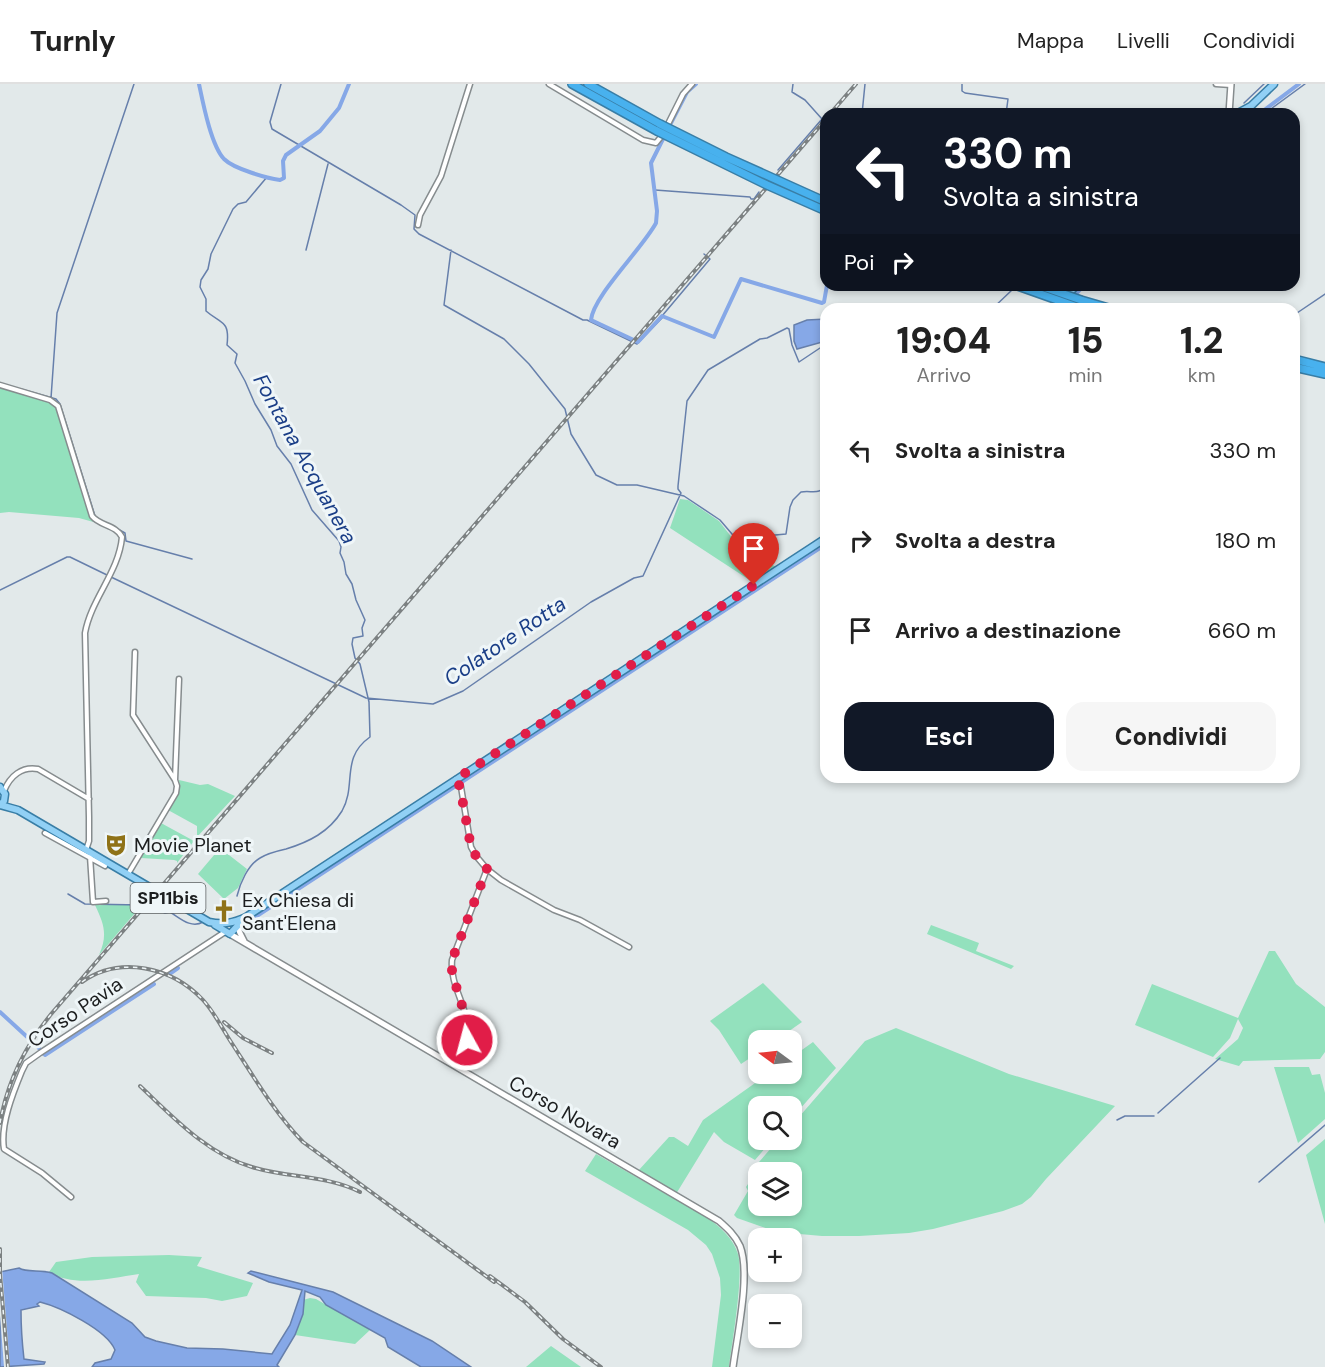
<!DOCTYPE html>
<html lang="it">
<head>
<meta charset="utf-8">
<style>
  :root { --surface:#fff; --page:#f6f6f6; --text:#222; --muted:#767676; --line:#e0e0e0; --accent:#111827 }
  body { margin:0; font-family:"DM Sans",sans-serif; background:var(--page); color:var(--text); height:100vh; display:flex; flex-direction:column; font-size:22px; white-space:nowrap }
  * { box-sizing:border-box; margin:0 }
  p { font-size:20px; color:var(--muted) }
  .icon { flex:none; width:33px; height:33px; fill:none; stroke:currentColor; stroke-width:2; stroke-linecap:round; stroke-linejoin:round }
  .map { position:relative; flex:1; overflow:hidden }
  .side { position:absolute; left:820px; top:219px; width:480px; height:480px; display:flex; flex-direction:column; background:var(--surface); border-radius:18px; box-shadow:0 3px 9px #0003 }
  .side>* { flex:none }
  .top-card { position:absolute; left:820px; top:24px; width:480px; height:183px; border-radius:18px; box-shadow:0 3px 9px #0003; background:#111827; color:#fff; overflow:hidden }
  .needle { width:39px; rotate:285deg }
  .controls { position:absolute; left:748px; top:946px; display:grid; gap:12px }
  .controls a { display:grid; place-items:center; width:54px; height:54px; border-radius:12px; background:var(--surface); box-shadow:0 3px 9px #0003; font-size:30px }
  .pin { position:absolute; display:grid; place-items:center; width:51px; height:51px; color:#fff; margin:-62px -26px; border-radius:50% 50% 50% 0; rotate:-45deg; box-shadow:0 0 6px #0007 }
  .pin .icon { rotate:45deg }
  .me { position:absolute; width:66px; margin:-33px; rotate:353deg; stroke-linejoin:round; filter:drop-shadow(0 0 4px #0008) }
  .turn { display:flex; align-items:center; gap:21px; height:126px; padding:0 24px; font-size:27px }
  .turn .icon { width:78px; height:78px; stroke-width:2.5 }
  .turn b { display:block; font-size:42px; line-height:51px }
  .then { display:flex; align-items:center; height:57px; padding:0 24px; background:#0003; gap:12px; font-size:22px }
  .eta { display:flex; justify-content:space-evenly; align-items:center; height:102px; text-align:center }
  .eta b { font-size:36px; font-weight:800; line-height:42px }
  .primary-button { display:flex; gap:12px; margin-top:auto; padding:12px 24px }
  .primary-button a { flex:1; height:69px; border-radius:18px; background:var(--accent); color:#fff; font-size:24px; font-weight:800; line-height:69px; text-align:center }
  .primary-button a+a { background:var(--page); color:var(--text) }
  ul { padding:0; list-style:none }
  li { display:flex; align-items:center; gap:18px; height:90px; padding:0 24px }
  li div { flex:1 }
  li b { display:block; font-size:22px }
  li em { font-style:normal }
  header { display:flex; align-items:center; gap:36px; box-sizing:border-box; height:84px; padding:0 30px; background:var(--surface); border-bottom:2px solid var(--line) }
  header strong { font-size:28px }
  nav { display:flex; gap:33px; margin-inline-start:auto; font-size:21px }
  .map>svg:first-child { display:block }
  .green { fill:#93e1bd; fill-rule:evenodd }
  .water { fill:#86a8e7; stroke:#667fab; stroke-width:1.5 }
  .pier { fill:#e2e9ea }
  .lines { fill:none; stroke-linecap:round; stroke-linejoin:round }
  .stream { stroke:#667fab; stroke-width:1.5 }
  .canal { stroke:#86a8e7; stroke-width:4 }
  .street-casing { stroke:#868c8e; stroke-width:7 }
  .secondary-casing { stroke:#868c8e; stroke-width:8 }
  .primary-casing { stroke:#397ea6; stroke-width:9 }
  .highway-casing { stroke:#397ea6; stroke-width:10 }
  .street { stroke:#fff; stroke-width:4 }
  .secondary { stroke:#fff; stroke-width:5 }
  .primary { stroke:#91d0f5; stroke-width:6 }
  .highway { stroke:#48b1ee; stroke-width:7 }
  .rail-casing { stroke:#7c8182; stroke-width:4 }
  .rail { stroke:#eff6f8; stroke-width:1.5; stroke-dasharray:4.5; stroke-linecap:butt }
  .highway-bridge-casing { stroke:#397ea6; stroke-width:10; stroke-linecap:butt }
  .highway-bridge { stroke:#48b1ee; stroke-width:7 }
  .route { stroke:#e11d48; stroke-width:10; stroke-dasharray:0 18 }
  .labels { text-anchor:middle; stroke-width:6; stroke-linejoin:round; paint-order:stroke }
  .shield { fill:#eff6f8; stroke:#5b5f60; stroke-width:1.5 }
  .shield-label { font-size:18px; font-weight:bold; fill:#1c1e1f }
  .poi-label { font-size:20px; fill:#1c1e1f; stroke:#eff6f8; text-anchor:start }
  .street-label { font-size:20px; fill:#1c1e1f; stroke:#eff6f8 }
  .water-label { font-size:21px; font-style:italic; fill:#1a3e87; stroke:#eff6f8 }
</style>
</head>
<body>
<header>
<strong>Turnly</strong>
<nav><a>Mappa</a><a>Livelli</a><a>Condividi</a></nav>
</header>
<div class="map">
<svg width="1325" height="1283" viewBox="0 0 1325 1283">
  <rect width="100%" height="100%" fill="#e2e9ea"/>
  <!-- green -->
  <path class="green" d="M0 303 48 316 55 321 89 430 97 439 79 434 9 428 0 429Z
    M680 415 688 416 719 437 736 459 776 483 754 499 670 444Z
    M179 696 200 701 208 700 235 712 197 753V742L168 726 180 706Z
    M161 739 194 757 177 779V777L174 776 141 774Z
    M220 764 247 785 238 804 224 815 198 790Z
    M119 820 141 822 99 871C108 851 104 840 95 821Z
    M931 841 979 859 976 867 1014 882 1011 885 927 850Z
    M1269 867H1275L1296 900 1325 923V968L1320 975 1243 977 1239 982 1215 975 1238 955 1243 944 1238 935 1230 954 1213 973 1135 941 1152 900 1238 934Z
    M763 899 802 938 775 957H759V968L741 980 719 946 710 937Z
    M896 944 1009 990 1115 1022 1046 1095 1031 1113 1022 1120 1003 1127 933 1145 909 1149 859 1152H822L777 1148 737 1134 734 1131 748 1107 746 1103 760 1082 759 1078 778 1056H792V1041L865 957ZM759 1089H792V1122H759Z
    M813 958 836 984 792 1034V1023H759V1056H772L755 1076 724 1058 714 1048 676 1110 638 1087 669 1053H674L688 1062 703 1036 768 990H792V973Z
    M1274 983H1309L1312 991 1320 990 1325 1009V1035L1298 1059Z
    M1325 1055V1140L1306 1071Z
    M596 1070 708 1134C721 1144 733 1154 738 1170 744 1191 732 1258 729 1283H712L721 1211 720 1194 712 1170 706 1161 688 1146 585 1087Z
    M169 1171 202 1173 197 1182 253 1199 247 1212 222 1217 206 1214 146 1212 136 1198 139 1190C110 1194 75 1204 49 1188L56 1178 92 1173Z
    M310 1214 316 1215 370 1246 355 1260 295 1251 303 1230V1216Z
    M551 1262 581 1283H526Z"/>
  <!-- water -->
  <path class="water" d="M826 235V257L797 265 794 257V241L807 236Z
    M19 1184C27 1189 41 1185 52 1189L132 1239 145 1253 156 1257 187 1264 223 1265 272 1270 290 1241 302 1206 269 1198 248 1189 251 1187 333 1208 432 1257 471 1283H421L388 1263 385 1254 326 1221 320 1213 305 1207 303 1230 295 1251 277 1281 279 1283H92L95 1279 111 1275 115 1266C107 1246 60 1223 40 1218L37 1220 39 1222 21 1226C21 1244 22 1258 24 1275L45 1278 44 1280 0 1283V1188Z"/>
  <!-- pier -->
  <path class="pier" d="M2 1184 10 1283H4L0 1231V1185Z"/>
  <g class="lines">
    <!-- stream -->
    <path class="stream" d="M281 0 270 38 272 45 401 121 415 131 414 145 419 150 583 236H587L637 260 662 234
      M962 0V7L965 9 1008 15 1006 30
      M1244 19 1264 0
      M862 30 865 0
      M1264 30 1305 0
      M778 86 822 35 805 16 792 8 793 0
      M655 106 750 113 751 115H754L759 108
      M306 166 328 80
      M451 166 444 221 504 255 529 280 565 325 571 350 596 391 617 401H637L684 412 720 436 738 457 754 453 786 450 790 423 793 416 801 408C812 406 820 412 826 400
      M992 225 1012 206
      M1294 231 1325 210
      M662 232 710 175 704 170
      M21 305 56 315 60 320 95 432
      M51 314 57 229 134 0
      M114 443 125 449 126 457 192 475
      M111 493 366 614 433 620 463 607 591 518 634 494 643 492 681 409 678 405V402L687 317 708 286 760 255 767 254 787 244 789 245 792 261 799 278 826 260
      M0 506 67 473H70L107 491
      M68 810 85 820 141 821
      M237 812C240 799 248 781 260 774 268 769 277 767 286 765 309 758 329 748 342 727 357 701 340 674 370 653L369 618 360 580 355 574 352 560 353 554 363 552 362 544 365 536 356 516 352 500 346 490 344 478 340 469 341 463 339 457 312 426 291 380 277 362 271 346 255 320 245 297 235 279 237 270 227 261C230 236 221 240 206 227V215L200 203 201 196 208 185 211 170 233 125 238 120 246 118 267 93
      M147 821 165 829 170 828C180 834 191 845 203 838
      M1158 1029 1220 974
      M1117 1036 1125 1032H1154
      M1259 1098 1325 1041"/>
    <!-- canal -->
    <path class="canal" d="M199 0C203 19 211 61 224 75 234 85 267 94 280 96L284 94 283 77 286 71 320 47 339 24 349 0
      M1259 30 1299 0
      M671 39 687 8 696 0
      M663 55 651 79 657 127 656 139C642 165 593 212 591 236L638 258 662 232 714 253 741 195 822 219 824 218 827 201
      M969 201 983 205 992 201
      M1077 209 1084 201
      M1061 225 1063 223
      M243 841 826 460
      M168 891 178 884
      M0 928 37 962 45 971 154 900"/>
    <!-- street casing -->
    <g class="street-casing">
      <path id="street" d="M549 0 643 56 656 59 660 54
        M1216 0 1231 1
        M669 38 683 10 692 0
        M418 141 420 131 441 92 470 0
        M0 301 50 316 58 322 92 432C100 442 116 441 122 453 119 488 91 515 85 549L89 733V757L86 766
        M456 695 461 703 471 763 476 772 487 785 501 796 554 826 580 836 629 863
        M175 696 179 595
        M4 707C10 692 22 682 38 685L89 715
        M45 749 105 782
        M90 772 93 818 106 817
        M128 790 176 709 177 702 175 696 133 631 135 568
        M460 985C465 971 469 952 467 937 463 916 450 898 452 876L487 785
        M71 1113 42 1089 4 1065C0 1041 13 1009 22 987L26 979 40 969 225 848"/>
    </g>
    <!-- secondary casing -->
    <g class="secondary-casing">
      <path id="secondary" d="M1229 30 1231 0
        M241 838 239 847 244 857
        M230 850 719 1137C727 1144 735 1151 740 1162 751 1190 737 1252 733 1283"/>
    </g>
    <!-- primary casing -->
    <g class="primary-casing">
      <path id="primary" d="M1238 29 1251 22 1274 0
        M1071 207 1077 201
        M1053 225 1057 221
        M0 703 5 710 4 717 0 721
        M0 721 18 726 209 838C223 841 233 839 246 833L826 454
        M215 841 230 850 244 835"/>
    </g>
    <!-- highway casing -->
    <g class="highway-casing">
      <path id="highway" d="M572 0 657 47
        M588 0 660 40
        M1081 216 1112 225
        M1294 275 1325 283
        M1294 283 1325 290"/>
    </g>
    <!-- street -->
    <use href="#street" class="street"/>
    <!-- secondary -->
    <use href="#secondary" class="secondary"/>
    <!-- primary -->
    <use href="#primary" class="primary"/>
    <!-- highway -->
    <use href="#highway" class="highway"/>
    <!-- rail casing -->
    <g class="rail-casing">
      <path id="rail" d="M830 30 856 0
        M82 898C120 871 172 883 203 916 214 928 222 944 231 958 254 993 274 1028 303 1058L494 1198
        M224 938 243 954 272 969
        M140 1002C173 1033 207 1070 252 1083 287 1094 327 1091 360 1108
        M0 1039C7 998 25 962 52 929L826 35
        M0 1165V1195
        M0 1190 8 1283
        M490 1192 525 1218 563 1255 601 1283"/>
    </g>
    <!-- rail -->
    <use href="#rail" class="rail"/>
    <!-- highway-bridge casing -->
    <g class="highway-bridge-casing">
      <path id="highway-bridge" d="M660 40 726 73 826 118
        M657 47 767 101 826 127
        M1015 201 1077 223
        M1038 201 1081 216"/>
    </g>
    <!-- highway-bridge -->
    <use href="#highway-bridge" class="highway-bridge"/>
  </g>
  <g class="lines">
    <!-- route -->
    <path class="route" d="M467 956V938L452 889V876L487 785 476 772 471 763 460 703 456 695 754 501"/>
  </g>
  <!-- icons -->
  <defs>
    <g id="theatre-bare" transform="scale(1.8)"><path d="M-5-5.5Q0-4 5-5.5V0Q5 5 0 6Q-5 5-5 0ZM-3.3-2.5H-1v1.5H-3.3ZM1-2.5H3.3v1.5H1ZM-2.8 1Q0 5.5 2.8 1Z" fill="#8f7217" stroke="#eff6f8" stroke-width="2.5" paint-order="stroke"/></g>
    <g id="church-bare" transform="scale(1.8)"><path d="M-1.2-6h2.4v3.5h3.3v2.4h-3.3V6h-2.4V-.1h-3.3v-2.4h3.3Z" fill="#8f7217" stroke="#eff6f8" stroke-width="2.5" paint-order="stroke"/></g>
  </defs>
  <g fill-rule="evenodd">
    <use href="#theatre-bare" x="116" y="761"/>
    <use href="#church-bare" x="224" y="827"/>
  </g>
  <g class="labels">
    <!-- shield labels -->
    <rect class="shield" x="130.5" y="799" width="75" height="30" rx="4.5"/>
    <g class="shield-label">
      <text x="168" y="820">SP11bis</text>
    </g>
    <!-- poi labels -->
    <g class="poi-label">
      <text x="134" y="768">Movie Planet</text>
      <text x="242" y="823">Ex Chiesa di<tspan x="242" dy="23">Sant'Elena</tspan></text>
    </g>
    <!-- street labels -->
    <g class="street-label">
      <text transform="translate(75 928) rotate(-34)" y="7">Corso Pavia</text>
      <text transform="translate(565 1028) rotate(30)" y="7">Corso Novara</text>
    </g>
    <!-- water labels -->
    <g class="water-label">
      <text transform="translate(305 375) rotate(61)" y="7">Fontana Acquanera</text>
      <text transform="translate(505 557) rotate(-34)" y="7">Colatore Rotta</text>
    </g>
  </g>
</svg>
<div class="controls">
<a><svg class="needle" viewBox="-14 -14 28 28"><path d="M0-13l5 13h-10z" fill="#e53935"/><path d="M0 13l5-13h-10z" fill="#767676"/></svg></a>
<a><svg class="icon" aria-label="search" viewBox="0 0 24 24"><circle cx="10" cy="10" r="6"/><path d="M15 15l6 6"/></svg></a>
<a><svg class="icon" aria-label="layers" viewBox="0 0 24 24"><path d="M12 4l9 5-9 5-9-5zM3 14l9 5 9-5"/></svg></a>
<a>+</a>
<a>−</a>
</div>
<div class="pin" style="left:754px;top:501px;background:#d93025"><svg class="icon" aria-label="arrive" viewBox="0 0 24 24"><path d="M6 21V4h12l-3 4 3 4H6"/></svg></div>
<svg class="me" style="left:467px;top:956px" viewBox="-20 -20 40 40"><circle r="17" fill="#e11d48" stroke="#fff" stroke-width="3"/><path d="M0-11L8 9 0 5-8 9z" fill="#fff"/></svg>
<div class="top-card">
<div class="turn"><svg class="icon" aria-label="left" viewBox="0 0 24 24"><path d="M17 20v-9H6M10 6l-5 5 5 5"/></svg><div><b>330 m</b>Svolta a sinistra</div></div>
<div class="then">Poi<svg class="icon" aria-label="right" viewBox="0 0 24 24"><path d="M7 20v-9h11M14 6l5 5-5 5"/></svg></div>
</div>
<section class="side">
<div class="eta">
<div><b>19:04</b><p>Arrivo</p></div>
<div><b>15</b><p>min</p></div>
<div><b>1.2</b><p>km</p></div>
</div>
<ul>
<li><svg class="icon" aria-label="left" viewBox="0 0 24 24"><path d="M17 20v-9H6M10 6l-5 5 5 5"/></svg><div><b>Svolta a sinistra</b></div><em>330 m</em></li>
<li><svg class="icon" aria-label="right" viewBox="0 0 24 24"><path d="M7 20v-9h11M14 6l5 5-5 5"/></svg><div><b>Svolta a destra</b></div><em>180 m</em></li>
<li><svg class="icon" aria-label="arrive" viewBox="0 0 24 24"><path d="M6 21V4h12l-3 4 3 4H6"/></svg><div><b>Arrivo a destinazione</b></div><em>660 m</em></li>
</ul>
<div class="primary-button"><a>Esci</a><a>Condividi</a></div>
</section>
</div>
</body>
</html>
